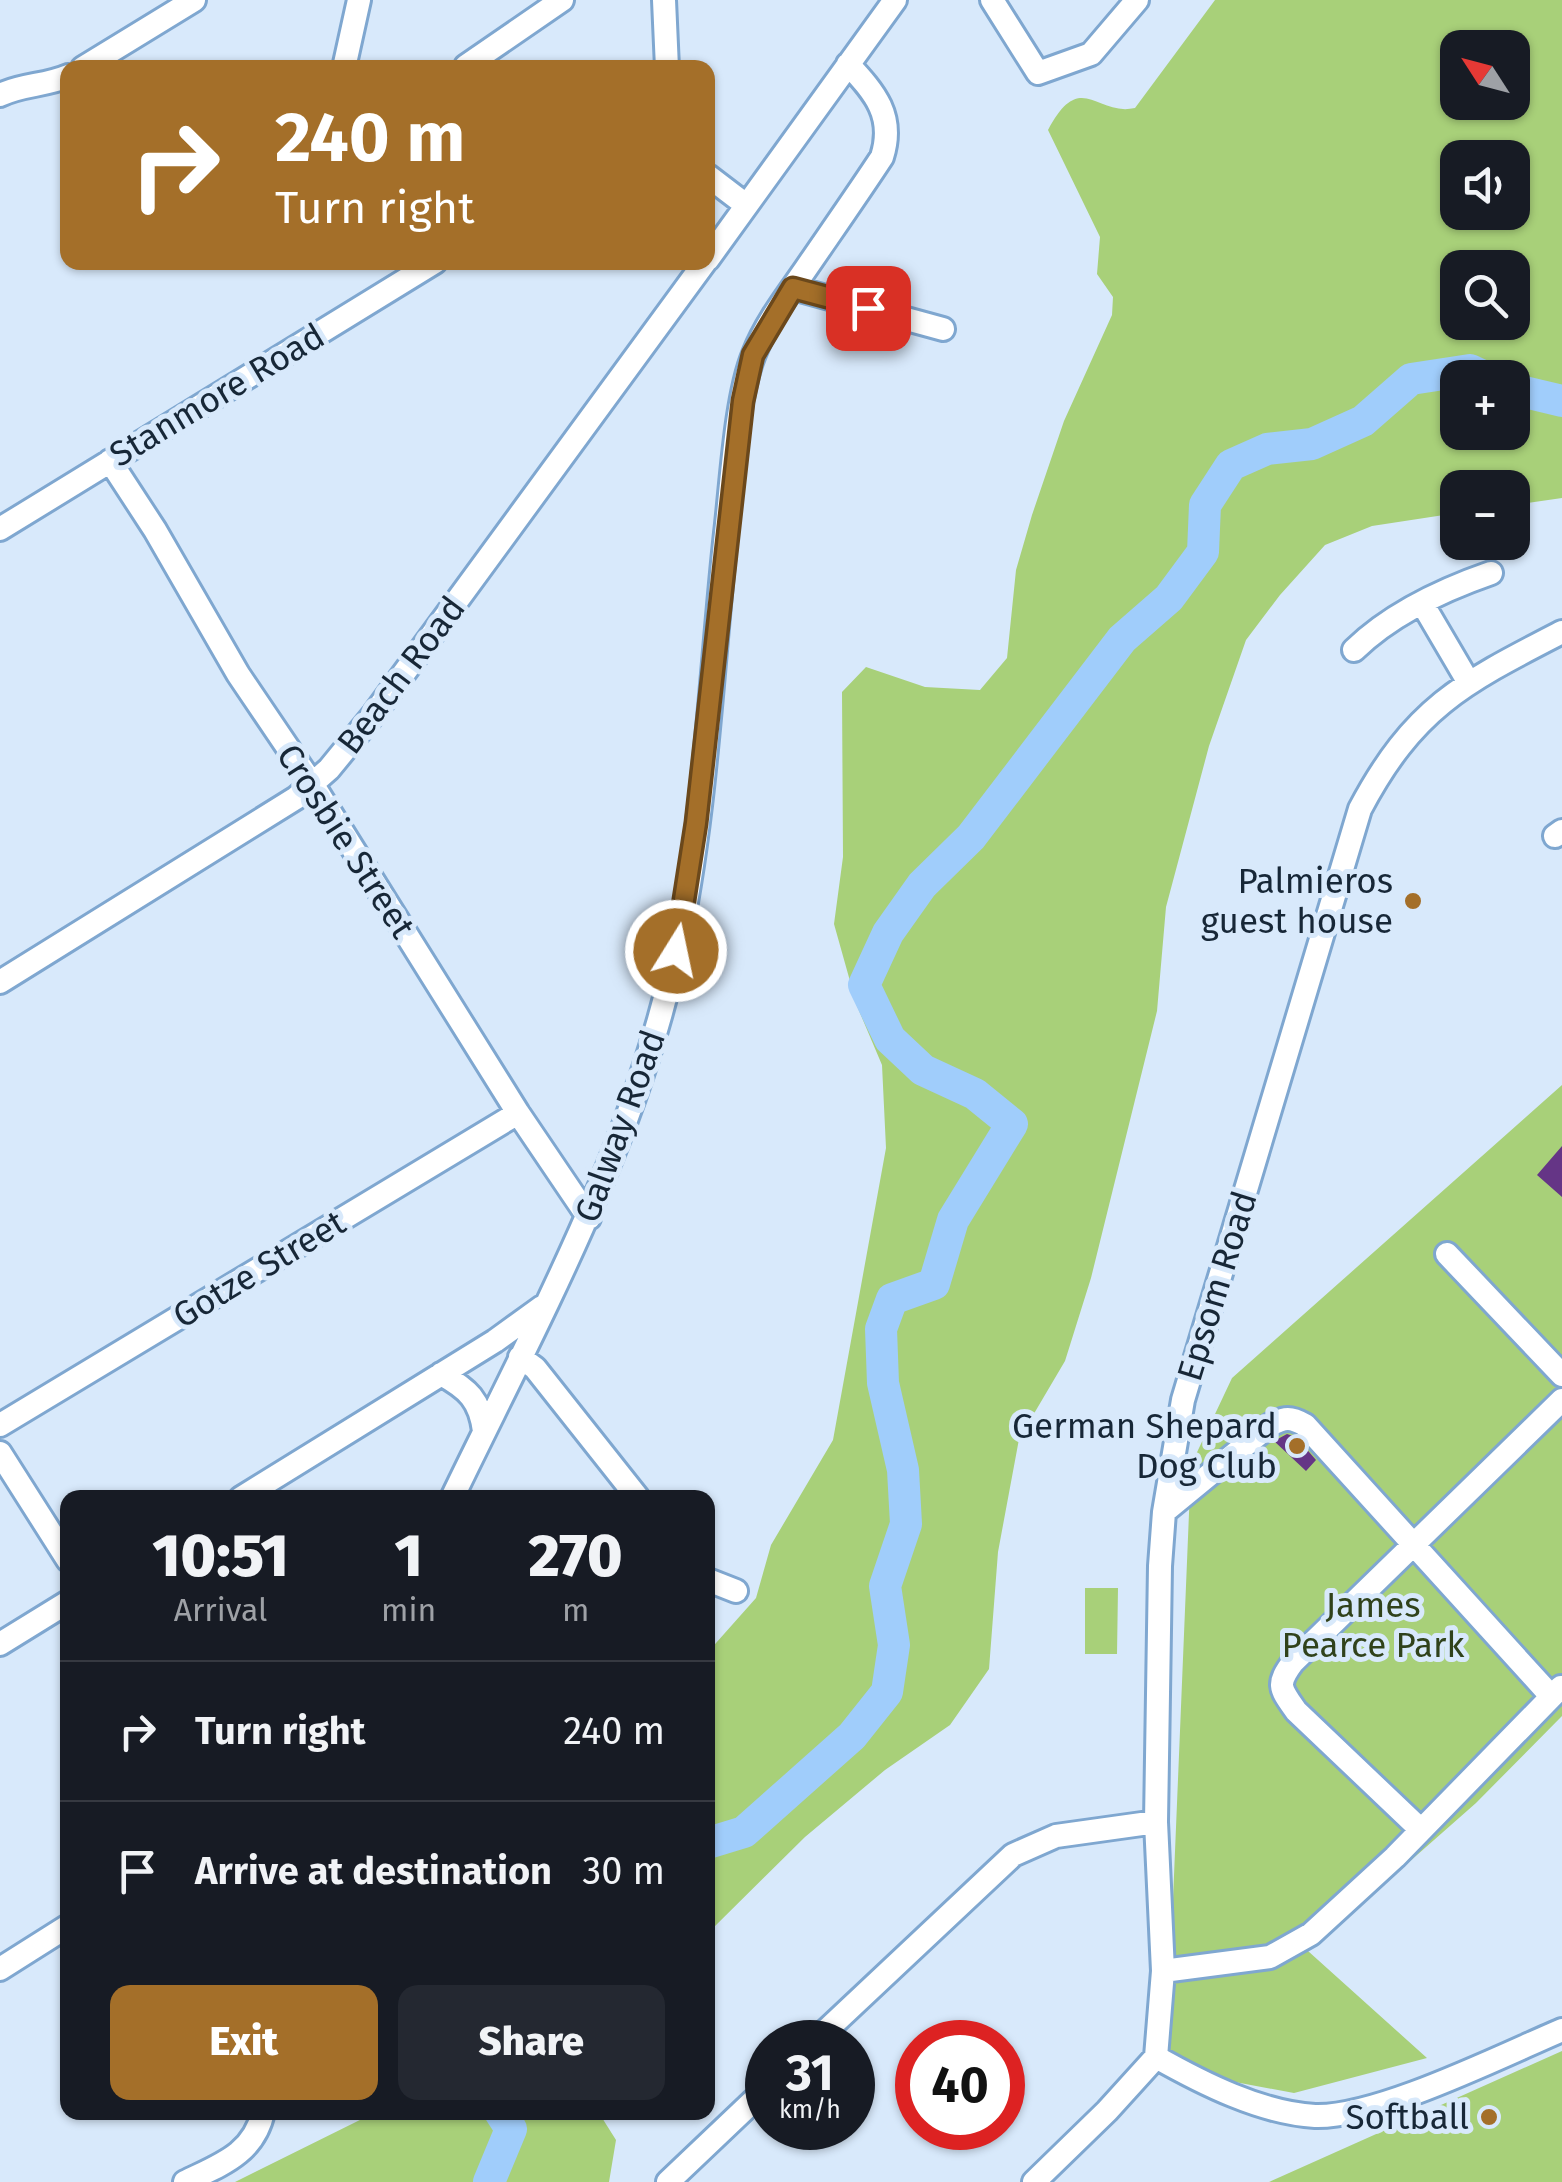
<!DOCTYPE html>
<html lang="en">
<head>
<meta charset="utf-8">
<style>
  :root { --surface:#171b24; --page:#242831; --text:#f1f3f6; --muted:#9ea1a6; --line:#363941; --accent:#a46f29 }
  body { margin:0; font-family:"Fira Sans",sans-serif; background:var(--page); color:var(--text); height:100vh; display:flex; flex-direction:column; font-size:38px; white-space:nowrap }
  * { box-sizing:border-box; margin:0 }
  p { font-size:32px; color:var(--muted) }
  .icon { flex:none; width:55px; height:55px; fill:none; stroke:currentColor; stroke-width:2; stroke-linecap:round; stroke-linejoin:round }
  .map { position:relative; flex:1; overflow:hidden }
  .panel { position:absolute; left:60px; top:1490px; width:655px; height:630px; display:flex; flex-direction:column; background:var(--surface); border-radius:20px; box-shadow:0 2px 8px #0004 }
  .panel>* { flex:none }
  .top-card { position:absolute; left:60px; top:60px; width:655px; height:210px; border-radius:20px; box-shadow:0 2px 8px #0004; background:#a46f29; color:#fff; overflow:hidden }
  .needle { width:65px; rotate:306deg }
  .controls { position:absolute; left:1440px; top:30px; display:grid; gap:20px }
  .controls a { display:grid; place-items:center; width:90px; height:90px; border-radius:20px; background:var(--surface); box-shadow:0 2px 8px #0004; font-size:50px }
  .speed { position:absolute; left:745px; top:2020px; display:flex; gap:20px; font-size:50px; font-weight:700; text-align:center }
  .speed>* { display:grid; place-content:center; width:130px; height:130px; border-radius:50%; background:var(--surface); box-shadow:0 2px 8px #0004; line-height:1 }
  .speed small { font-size:25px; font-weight:400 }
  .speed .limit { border:15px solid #d22; background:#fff; color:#111 }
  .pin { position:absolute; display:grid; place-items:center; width:85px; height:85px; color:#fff; margin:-42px; border-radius:20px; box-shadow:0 5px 15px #0006 }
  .me { position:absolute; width:110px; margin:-55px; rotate:10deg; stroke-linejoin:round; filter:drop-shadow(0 0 8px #0008) }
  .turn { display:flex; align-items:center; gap:35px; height:210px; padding:0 50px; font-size:45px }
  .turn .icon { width:130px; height:130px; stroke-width:2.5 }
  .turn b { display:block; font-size:70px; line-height:85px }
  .eta { display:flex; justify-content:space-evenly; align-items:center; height:170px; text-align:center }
  .eta b { font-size:60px; font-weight:800; line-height:70px }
  .button { display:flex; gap:20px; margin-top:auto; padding:20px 50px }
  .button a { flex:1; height:115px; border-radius:20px; background:var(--accent); color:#fff; font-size:40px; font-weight:800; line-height:115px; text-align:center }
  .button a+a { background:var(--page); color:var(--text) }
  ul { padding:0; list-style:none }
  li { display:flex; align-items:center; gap:30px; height:140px; padding:0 50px; border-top:2px solid var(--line) }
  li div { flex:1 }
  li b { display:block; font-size:38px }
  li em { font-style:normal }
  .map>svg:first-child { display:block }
  .green { fill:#a8d079; fill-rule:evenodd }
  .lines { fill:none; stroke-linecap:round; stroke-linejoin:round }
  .river { stroke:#a0cdfb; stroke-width:32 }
  .building { fill:#653586 }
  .minor-casing { stroke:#7fa7d0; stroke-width:28 }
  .minor { stroke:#fff; stroke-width:22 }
  .route-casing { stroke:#6b481b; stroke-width:25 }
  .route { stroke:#a46f29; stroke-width:18 }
  .poi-dot { fill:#a46f29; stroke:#d8e9fb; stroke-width:4 }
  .labels { text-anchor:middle; stroke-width:10; stroke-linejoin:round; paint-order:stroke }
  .street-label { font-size:35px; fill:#172737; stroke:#d8e9fb }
  .poi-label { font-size:35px; fill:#172737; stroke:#d8e9fb; text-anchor:end }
  .park-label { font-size:35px; fill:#30421b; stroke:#d8e9fb }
</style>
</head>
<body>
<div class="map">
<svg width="1562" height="2182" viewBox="0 0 1562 2182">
  <rect width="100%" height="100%" fill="#d8e9fb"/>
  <!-- green -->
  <path class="green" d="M1215 0H1562V498L1513 505 1512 488H1458L1457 513 1372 526 1325 545 1280 595 1246 640 1209 746 1166 907 1157 1011 1091 1278 1065 1361 1019 1439 998 1552 989 1669 950 1725 885 1770 805 1837 708 1933V1652L756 1598 771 1545 833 1440 886 1148 882 1065 857 1006 834 924 843 857 842 692 866 667 925 687 980 690 1007 658 1016 570 1032 515 1064 421 1112 315 1113 297 1097 274 1100 237 1048 130C1081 68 1096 117 1135 108ZM1458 48H1512V102H1458ZM1458 158H1512V212H1458ZM1458 268H1512V322H1458ZM1458 378H1512V432H1458Z
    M1562 1085V1716L1476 1803 1308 1951 1427 2058 1294 2093 1166 2069 1191 1465 1232 1378Z
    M1085 1588H1118L1117 1654H1085Z
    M1562 2051V2182H1269Z
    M376 2112 599 2113 616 2140 609 2182H235Z"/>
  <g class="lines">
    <!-- river -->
    <path class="river" d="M1512 389 1562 401
      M708 1843 744 1832 852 1736 887 1692 894 1645 885 1586 906 1524 903 1470 883 1383 881 1329 892 1299 934 1284 953 1220 1012 1124 975 1094 923 1070 890 1039 864 985 888 933 922 885 971 837 1122 639 1169 598 1203 552 1205 505 1231 465 1267 449 1312 444 1363 421 1411 379 1470 370 1487 378
      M489 2182 511 2129 500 2112"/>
  </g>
  <!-- building -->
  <path class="building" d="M1562 1146V1197L1537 1175Z
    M1287 1434 1296 1437 1316 1460 1306 1471 1274 1441Z"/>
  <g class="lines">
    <!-- minor casing -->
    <g class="minor-casing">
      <path id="minor" d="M664 0 667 68
        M992 0 1038 73 1091 54 1137 0
        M466 66 562 0
        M83 68 194 0
        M344 68 359 0
        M0 95C22 84 45 86 68 76
        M708 176 746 205
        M708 259 895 0
        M793 288 943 329
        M110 461 155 530 238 674 313 785 518 1113 589 1218
        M0 529 435 262
        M1422 603 1469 683
        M1354 650C1392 613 1442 590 1491 573
        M1555 836 1562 831
        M0 982 296 798 329 769 374 714 705 262
        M1447 1254 1562 1375
        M520 1357 535 1368 638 1498
        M441 1374C468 1389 480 1400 484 1431
        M0 1425 518 1113
        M0 1453 68 1560
        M241 1498 495 1341 542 1307
        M452 1498C538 1320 633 1148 676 953 706 816 711 672 726 533 732 483 736 398 754 354 766 323 787 296 805 270 831 232 857 195 882 157 895 116 875 93 848 64
        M1164 1512 1270 1425C1285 1417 1291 1417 1305 1425L1551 1696
        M708 1580 736 1591
        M0 1644 68 1602
        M1420 1829 1296 1711C1280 1688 1276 1685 1293 1662L1562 1400
        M0 1969 68 1926
        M1163 1971 1270 1957 1311 1934 1395 1857 1561 1687
        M814 2042 1013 1855 1056 1836 1156 1822
        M1156 2057C1202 2083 1261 2113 1315 2116 1377 2118 1501 2056 1562 2030
        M185 2182C220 2165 254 2154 263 2112
        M668 2182 768 2087
        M1034 2182 1107 2111 1156 2057 1163 1971 1156 1822 1160 1566 1164 1512 1183 1400 1360 809C1414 707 1463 683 1562 632"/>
    </g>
    <!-- minor -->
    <use href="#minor" class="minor"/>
  </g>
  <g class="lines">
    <!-- route casing -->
    <g class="route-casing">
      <path id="route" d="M676 951 696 823 743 401 753 355 793 288 868 308"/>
    </g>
    <!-- route -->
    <use href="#route" class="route"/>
  </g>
  <!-- markers -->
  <g class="poi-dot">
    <circle cx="1413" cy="901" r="10"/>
    <circle cx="1297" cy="1446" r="10"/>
    <circle cx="1489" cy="2117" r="10"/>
  </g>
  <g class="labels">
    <!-- street labels -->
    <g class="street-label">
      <text transform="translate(217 395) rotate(-31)" y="12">Stanmore Road</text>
      <text transform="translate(401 675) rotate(-53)" y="12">Beach Road</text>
      <text transform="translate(346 841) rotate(57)" y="12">Crosbie Street</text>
      <text transform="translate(620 1126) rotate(-70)" y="12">Galway Road</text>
      <text transform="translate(259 1269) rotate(-31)" y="12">Gotze Street</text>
      <text transform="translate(1217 1286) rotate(-73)" y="12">Epsom Road</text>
    </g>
    <!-- poi labels -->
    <g class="poi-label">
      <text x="1393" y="893">Palmieros<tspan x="1393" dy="40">guest house</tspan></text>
      <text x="1277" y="1438">German Shepard<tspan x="1277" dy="40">Dog Club</tspan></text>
      <text x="1469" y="2129">Softball</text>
    </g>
    <!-- park labels -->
    <g class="park-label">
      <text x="1373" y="1617">James<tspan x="1373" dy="40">Pearce Park</tspan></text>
    </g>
  </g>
</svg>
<div class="controls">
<a><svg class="needle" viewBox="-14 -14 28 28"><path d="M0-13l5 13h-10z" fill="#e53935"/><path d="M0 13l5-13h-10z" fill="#9ea1a6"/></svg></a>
<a><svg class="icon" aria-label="sound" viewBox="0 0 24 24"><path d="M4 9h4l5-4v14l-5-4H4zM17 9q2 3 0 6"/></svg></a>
<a><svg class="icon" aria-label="search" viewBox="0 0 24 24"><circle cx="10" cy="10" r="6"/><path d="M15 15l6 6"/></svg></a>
<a>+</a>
<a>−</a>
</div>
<div class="speed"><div>31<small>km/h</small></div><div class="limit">40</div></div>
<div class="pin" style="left:868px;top:308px;background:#d93025"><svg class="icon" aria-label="arrive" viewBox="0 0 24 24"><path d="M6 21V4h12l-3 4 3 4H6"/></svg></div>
<svg class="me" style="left:676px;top:951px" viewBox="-20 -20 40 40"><circle r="17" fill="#a46f29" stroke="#fff" stroke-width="3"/><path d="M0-11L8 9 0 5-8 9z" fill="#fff"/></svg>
<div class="top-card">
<div class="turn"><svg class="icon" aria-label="right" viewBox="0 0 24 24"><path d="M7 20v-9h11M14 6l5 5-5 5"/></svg><div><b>240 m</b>Turn right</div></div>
</div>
<section class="panel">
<div class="eta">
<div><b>10:51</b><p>Arrival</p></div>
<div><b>1</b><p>min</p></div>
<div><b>270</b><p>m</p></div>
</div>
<ul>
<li><svg class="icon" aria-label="right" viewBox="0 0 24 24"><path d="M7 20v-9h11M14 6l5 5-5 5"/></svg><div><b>Turn right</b></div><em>240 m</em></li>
<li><svg class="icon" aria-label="arrive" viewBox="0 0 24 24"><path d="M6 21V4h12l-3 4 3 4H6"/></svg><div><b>Arrive at destination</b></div><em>30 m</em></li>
</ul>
<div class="button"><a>Exit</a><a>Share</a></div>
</section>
</div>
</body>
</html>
